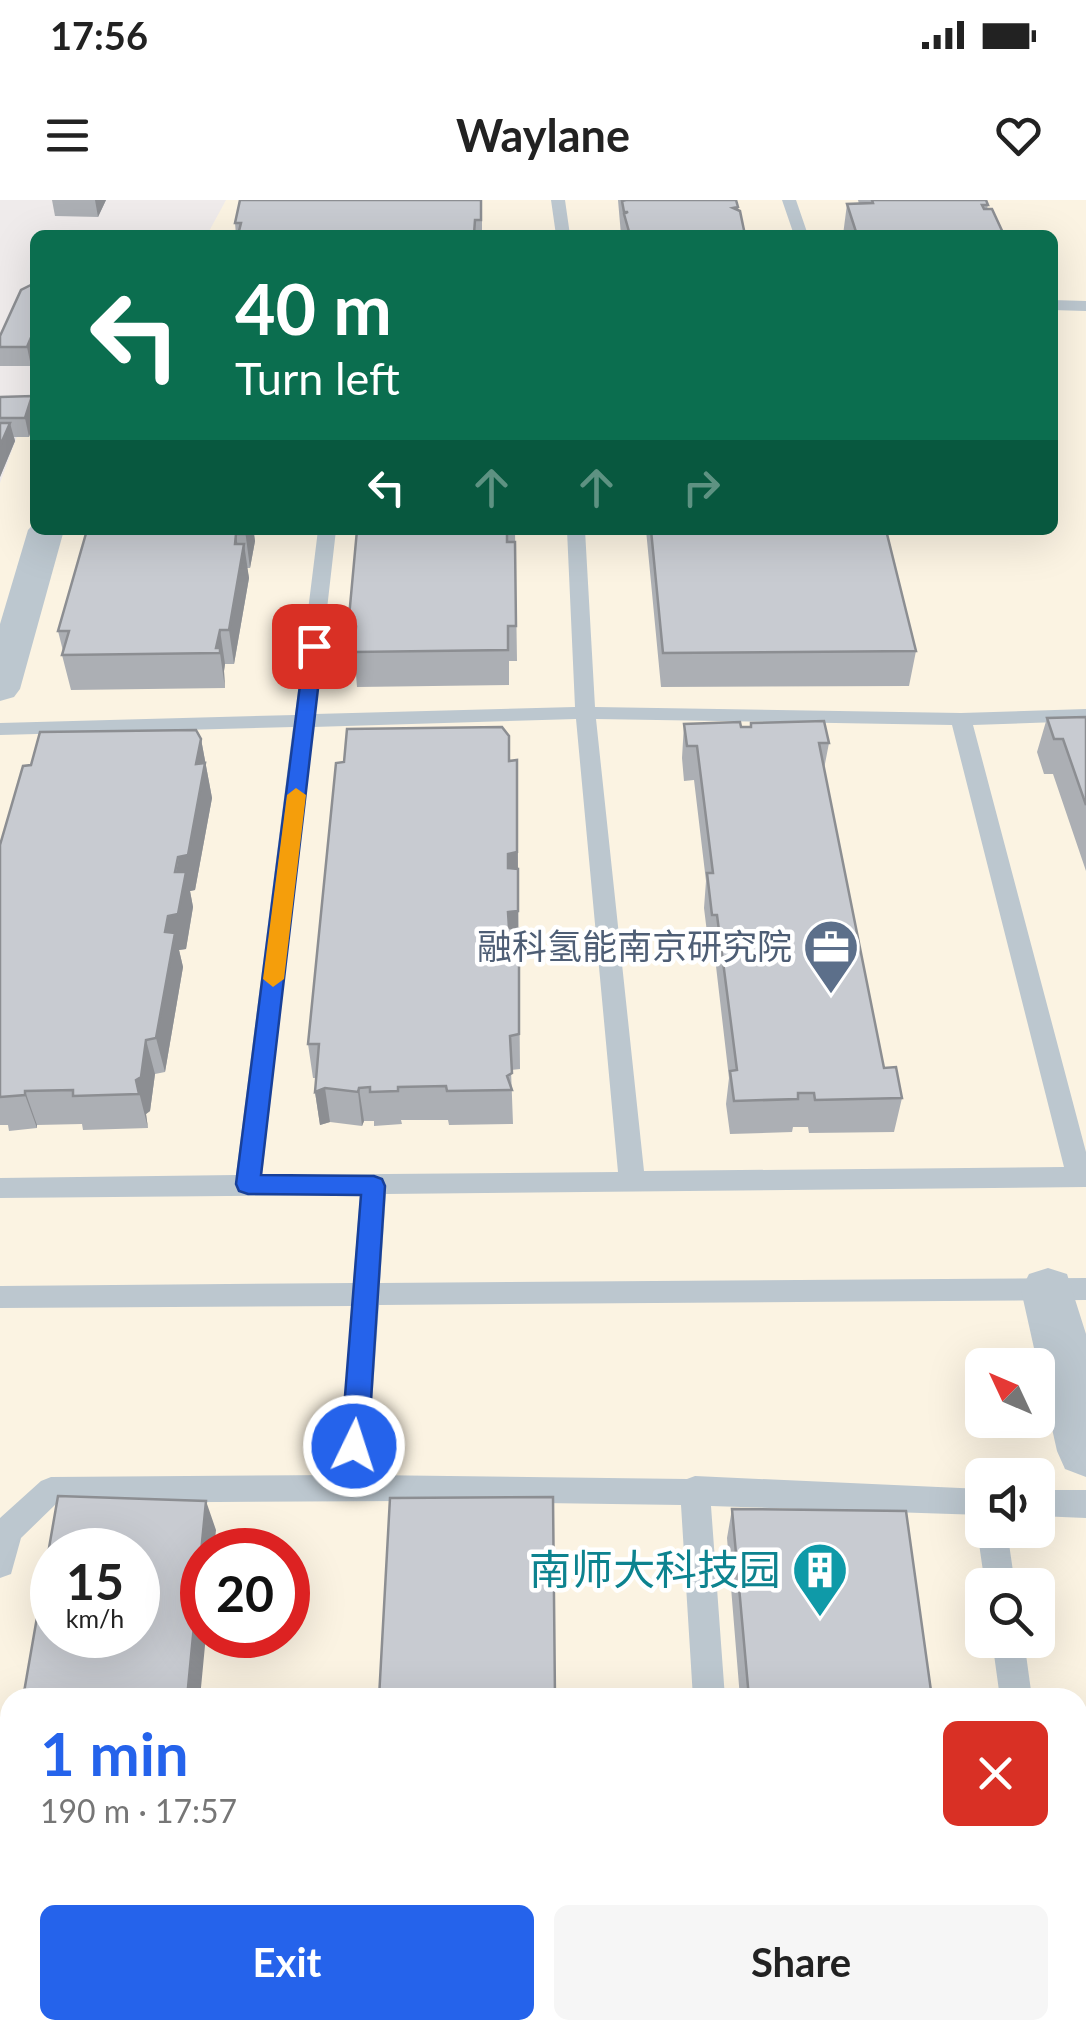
<!DOCTYPE html>
<html lang="en">
<head>
<meta charset="utf-8">
<style>
  :root { --surface:#fff; --page:#f6f6f6; --text:#222; --muted:#767676; --accent:#2563eb }
  body { margin:0; font-family:Lato,"Noto Sans SC",sans-serif; background:var(--page); color:var(--text); height:100vh; display:flex; flex-direction:column; font-size:38px; white-space:nowrap }
  * { box-sizing:border-box; margin:0 }
  p { font-size:32px; color:var(--muted) }
  .icon { flex:none; width:55px; height:55px; fill:none; stroke:currentColor; stroke-width:2; stroke-linecap:round; stroke-linejoin:round }
  .map { position:relative; flex:1; overflow:hidden }
  .details { position:absolute; left:0px; top:1488px; width:1088px; height:352px; display:flex; flex-direction:column; background:var(--surface); border-radius:30px 30px 0 0; box-shadow:0 10px 40px #0002 }
  .details>* { flex:none }
  .banner { position:absolute; left:30px; top:30px; width:1028px; height:305px; border-radius:15px; box-shadow:0 10px 40px #0002; background:#0b6e4f; color:#fff; overflow:hidden }
  .needle { width:65px; rotate:314deg }
  .buttons { position:absolute; left:965px; top:1148px; display:grid; gap:20px }
  .buttons a { display:grid; place-items:center; width:90px; height:90px; border-radius:15px; background:var(--surface); box-shadow:0 10px 40px #0002; font-size:50px }
  .speed { position:absolute; left:30px; top:1328px; display:flex; gap:20px; font-size:50px; font-weight:700; text-align:center }
  .speed>* { display:grid; place-content:center; width:130px; height:130px; border-radius:50%; background:var(--surface); box-shadow:0 10px 40px #0002; line-height:1 }
  .speed small { font-size:25px; font-weight:400 }
  .speed .limit { border:15px solid #d22; background:#fff; color:#111 }
  .pin { position:absolute; display:grid; place-items:center; width:85px; height:85px; color:#fff; margin:-42px; border-radius:20px; box-shadow:0 5px 15px #0006 }
  .me { position:absolute; width:110px; margin:-55px; rotate:4deg; stroke-linejoin:round; filter:drop-shadow(0 0 8px #0008) }
  .turn { display:flex; align-items:center; gap:35px; height:210px; padding:0 40px; font-size:45px }
  .turn .icon { width:130px; height:130px; stroke-width:2.5 }
  .turn b { display:block; font-size:70px; line-height:85px }
  .lanes { display:flex; align-items:center; height:95px; padding:0 40px; background:#0003; justify-content:center; gap:50px; direction:ltr }
  .lanes .off { opacity:.35 }
  .round { display:grid; place-items:center; flex:none; width:105px; height:105px; border-radius:15px; background:var(--page) }
  .headline { display:flex; align-items:center; justify-content:space-between; height:170px; padding:0 40px }
  h1 { font-size:60px; font-weight:700; line-height:75px; color:var(--accent) }
  .cta { display:flex; gap:20px; margin-top:auto; padding:20px 40px }
  .cta a { flex:1; height:115px; border-radius:15px; background:var(--accent); color:#fff; font-size:40px; font-weight:700; line-height:115px; text-align:center }
  .cta a+a { background:var(--page); color:var(--text) }
  .status { display:flex; justify-content:space-between; align-items:center; height:70px; padding:0 50px; background:var(--surface); direction:ltr }
  .status svg { height:28px; fill:currentColor }
  header { display:flex; justify-content:space-between; align-items:center; height:130px; padding:0 40px; background:var(--surface); font-size:45px; font-weight:700 }
  .map>svg:first-child { display:block }
  .commercial { fill:#fbf3e2; fill-rule:evenodd }
  .lines { fill:none; stroke-linecap:round; stroke-linejoin:round }
  .service { fill:#bcc7cf; fill-rule:evenodd }
  .minor { fill:#bcc7cf; fill-rule:evenodd }
  .wall { fill:#acafb4 }
  .shaded-wall { fill:#8c8e92 }
  .building { fill:#c8cbd1; stroke:#8c8e92; stroke-width:2.5; fill-rule:evenodd }
  .route { fill:#2563eb; stroke:#184099; stroke-width:2.5 }
  .slow { fill:#f59e0b }
  .labels { text-anchor:middle; stroke-width:9; stroke-linejoin:round; paint-order:stroke }
  .service-label { font-size:35px; fill:#4e5e75; stroke:#fff; text-anchor:end }
  .near-culture-label { font-size:42px; fill:#0d838f; stroke:#fff; text-anchor:end }
</style>
</head>
<body>
<div class="status"><b>17:56</b><svg viewBox="0 0 49 12"><path d="M0 12V9h3v3zM5 12V6h3v6zM10 12V3h3v9zM15 12V0h3v12zM26 1h20v11H26zM47 4h2v5h-2z"/></svg></div>
<header><svg class="icon" aria-label="menu" viewBox="0 0 24 24"><path d="M4 6h16M4 12h16M4 18h16"/></svg>Waylane<svg class="icon" aria-label="heart" viewBox="0 0 24 24"><path d="M12 20l-8-8c-3-5 5-10 8-4 3-6 11-1 8 4z"/></svg></header>
<div class="map">
<svg width="1086" height="1839" viewBox="0 0 1086 1839">
  <rect width="100%" height="100%" fill="#efebeb"/>
  <!-- commercial -->
  <path class="commercial" d="M226 0H1086V1839H0V283L35 187V330H1052V35H207ZM982 1165H1038V1220H982ZM982 1275H1038V1330H982ZM52 1350H138V1435H52ZM202 1350H288V1435H202ZM982 1385H1038V1440H982ZM10 1498H1078V1830H10Z"/>
  <g class="lines">
    <!-- service -->
    <path class="service" d="M551 0H565L570 35H556Z
      M782 0H796L808 35H794Z
      M1052 100 1086 101V111L1052 110Z
      M318 330H336L315 514 575 507 567 330H585L595 507 961 513 1086 509V521L973 525 1086 952V987L386 994 380 1083 1086 1078V1100L379 1105 367 1275 687 1279 695 1276 982 1289V1315L711 1306 725 1498H693L681 1305 401 1301 57 1303 21 1338 11 1374 0 1378V1318L41 1281 51 1277 338 1275 352 1106 0 1108V1086L353 1083 360 995 0 998V978L236 975 293 527 0 535V523L295 515ZM576 519 618 972 262 975 313 527ZM596 519 952 525 1064 967 644 971Z
      M1038 1290H1086V1318L1038 1316Z
      M982 1320V1330H1007L1015 1385H985L977 1330Z
      M992 1440H1024L1032 1498H1000Z
      M1078 1821 1083 1839H1047L1045 1830H1078Z
      M714 1830H750L751 1839H715Z"/>
    <!-- minor -->
    <path class="minor" d="M35 322V330H64L20 489 14 497 0 501V424L28 330Z
      M1048 1068 1067 1074 1086 1134V1277L1065 1269 1057 1251 1021 1090 1029 1074Z"/>
  </g>
  <!-- wall -->
  <path class="wall" d="M52 0H106L98 17 55 16Z
    M482 0V35H236L235 23Z
    M618 0H736L745 35H621Z
    M858 0H986L988 5 987 9 1004 35H843L847 4H859Z
    M33 84 31 166H0V136Z
    M0 197 35 211V218L29 237H14L15 241 0 277Z
    M87 330H257L254 331 255 341 250 368H247L249 378 234 464H225L224 471 225 488 71 490 62 455 63 451 58 431Z
    M357 330H515L517 461H509V485L357 487 355 462H351L348 428Z
    M646 330H886L916 451 909 486 661 487Z
    M1086 517V671L1053 574H1044L1037 552 1047 518Z
    M751 523 829 543 824 569 884 868 902 898 894 932 809 933 808 927H793L792 932 730 934 726 904 729 878 714 749H709L704 708 706 681 694 580 684 581 682 558 684 524 750 527Z
    M201 539 212 598 195 690 190 691 193 707 186 749 179 750 183 767 165 872 155 874 150 911 146 914 148 928 83 930 82 924 37 925V928L9 931 8 925H0V645Z
    M517 560 520 869 511 870 513 924 449 925 448 920H401L402 924 374 926V921H364L362 926 330 922 320 925 315 892 316 878H313L308 844 509 561Z
    M732 1309 932 1498H740L727 1338Z
    M10 1574V1809H0V1633Z"/>
  <!-- shaded-wall -->
  <path class="shaded-wall" d="M95 0H106L98 17Z
    M35 128V156L31 166 27 147Z
    M32 196 35 218 29 237 25 218Z
    M10 223 15 241 0 277V246Z
    M245 330H253L255 341 250 368Z
    M236 334 240 363 244 344 249 378 234 464 229 430Z
    M220 430 225 464 224 471 225 488 220 453 216 448Z
    M201 539 212 598 195 690 190 691 193 707 186 749 179 750 183 767 165 872 156 838 165 732Z
    M517 560 518 687 508 688V654Z
    M518 669V745L509 747 508 712Z
    M146 840 155 874 150 911 146 914 148 928 136 880Z
    M325 888 330 922 320 925 315 892Z
    M359 888 364 921 362 926 358 892Z
    M25 891 37 925V928L25 895Z
    M206 1301 216 1330 214 1350H202V1435H206L200 1498H187Z"/>
  <!-- building -->
  <path class="building" d="M240 0H481V20H475L474 34 238 35 241 23H235Z
    M626 0H736L738 7 733 8 740 11 745 35H630L624 14 628 12H624L622 1Z
    M872 0H986L988 5H982L984 9H992L1004 35H857L847 4 873 3Z
    M33 84H35V128L27 147H0V136L21 90Z
    M32 196 25 218H0V197Z
    M0 223H10L0 246Z
    M87 330H246L245 334H236L235 344H244L229 430H220L216 448H220V453L62 455 69 431H58Z
    M357 330H515V332H507V342H515L516 426H508V450L354 452 356 427 348 428Z
    M651 330H886L916 451 663 453Z
    M1086 517V605L1063 539H1054L1047 518Z
    M824 521 829 543H819L884 868 896 867 902 898 815 900 814 893H798V899L734 901 730 871 737 870 717 715H712L707 673H713L697 546H687L684 524 740 522 741 527H751V523Z
    M502 527 509 536V561L517 560V652L508 654V668L518 669V711L508 712 509 728 519 729V834L510 836 512 873 507 876 512 890 447 891 446 886 398 887V891L370 892V887L359 888 358 892 325 888 315 892 319 844H308L336 563 344 562 347 529Z
    M196 530 201 539 196 564 205 563 188 655 178 657 175 672H186L178 714 168 716 165 732 175 733 156 838 146 840 141 877 136 880 139 894 73 896V890L25 891V895L0 897V645L23 566 31 565 40 532Z
    M58 1296 206 1301 187 1498H23ZM52 1350H138V1435H52Z
    M553 1297 555 1498H379L390 1298Z
    M732 1309 906 1311 932 1498H749Z
    M10 1574V1790H0V1633Z"/>
  <!-- route -->
  <path class="route" d="M314 441 323 446 261 975 374 976 382 979 385 986 368 1246 364 1255 354 1258 345 1255 341 1246 361 995 248 994 239 991 236 984 305 446Z"/>
  <!-- slow -->
  <path class="slow" d="M296 588 306 595 284 779 273 787 263 779 287 595Z"/>
  <!-- icons -->
  <defs>
    <g id="office-pin" transform="scale(2.875)"><path d="M0 17L-7.5 6A9.5 9.5 0 1 1 7.5 6Z" fill="#5c6f8a" stroke="#fff"/><path d="M-6-3h4V-5.5h4V-3h4V5H-6ZM-1-4.5V-3h2v-1.5ZM-6 0V1H6V0Z" fill="#fff"/></g>
    <g id="building-pin" transform="scale(2.875)"><path d="M0 17L-7.5 6A9.5 9.5 0 1 1 7.5 6Z" fill="#0f9aa8" stroke="#fff"/><path d="M-4-6H4V6H1V3H-1V6H-4ZM-2.5-4.3h1.7v1.8h-1.7ZM.8-4.3h1.7v1.8H.8ZM-2.5-1h1.7V.8h-1.7ZM.8-1h1.7V.8H.8Z" fill="#fff"/></g>
  </defs>
  <g fill-rule="evenodd">
    <use href="#office-pin" x="831" y="747"/>
    <use href="#building-pin" x="820" y="1370"/>
  </g>
  <g class="labels">
    <!-- service labels -->
    <g class="service-label">
      <text x="792" y="759">融科氢能南京研究院</text>
    </g>
    <!-- near-culture labels -->
    <g class="near-culture-label">
      <text x="781" y="1385">南师大科技园</text>
    </g>
  </g>
</svg>
<div class="buttons">
<a><svg class="needle" viewBox="-14 -14 28 28"><path d="M0-13l5 13h-10z" fill="#e53935"/><path d="M0 13l5-13h-10z" fill="#767676"/></svg></a>
<a><svg class="icon" aria-label="sound" viewBox="0 0 24 24"><path d="M4 9h4l5-4v14l-5-4H4zM17 9q2 3 0 6"/></svg></a>
<a><svg class="icon" aria-label="search" viewBox="0 0 24 24"><circle cx="10" cy="10" r="6"/><path d="M15 15l6 6"/></svg></a>
</div>
<div class="speed"><div>15<small>km/h</small></div><div class="limit">20</div></div>
<div class="pin" style="left:314px;top:446px;background:#d93025"><svg class="icon" aria-label="arrive" viewBox="0 0 24 24"><path d="M6 21V4h12l-3 4 3 4H6"/></svg></div>
<svg class="me" style="left:354px;top:1246px" viewBox="-20 -20 40 40"><circle r="17" fill="#2563eb" stroke="#fff" stroke-width="3"/><path d="M0-11L8 9 0 5-8 9z" fill="#fff"/></svg>
<div class="banner">
<div class="turn"><svg class="icon" aria-label="left" viewBox="0 0 24 24"><path d="M17 20v-9H6M10 6l-5 5 5 5"/></svg><div><b>40 m</b>Turn left</div></div>
<div class="lanes"><svg class="icon" aria-label="left" viewBox="0 0 24 24"><path d="M17 20v-9H6M10 6l-5 5 5 5"/></svg><svg class="icon off" aria-label="ahead" viewBox="0 0 24 24"><path d="M12 20V5M6 11l6-6 6 6"/></svg><svg class="icon off" aria-label="ahead" viewBox="0 0 24 24"><path d="M12 20V5M6 11l6-6 6 6"/></svg><svg class="icon off" aria-label="right" viewBox="0 0 24 24"><path d="M7 20v-9h11M14 6l5 5-5 5"/></svg></div>
</div>
<section class="details">
<div class="headline"><div><h1>1 min</h1><p>190 m · 17:57</p></div><a class="round" style="background:#d93025;color:#fff"><svg class="icon" aria-label="close" viewBox="0 0 24 24"><path d="M6 6l12 12M18 6L6 18"/></svg></a></div>
<div class="cta"><a>Exit</a><a>Share</a></div>
</section>
</div>
</body>
</html>
